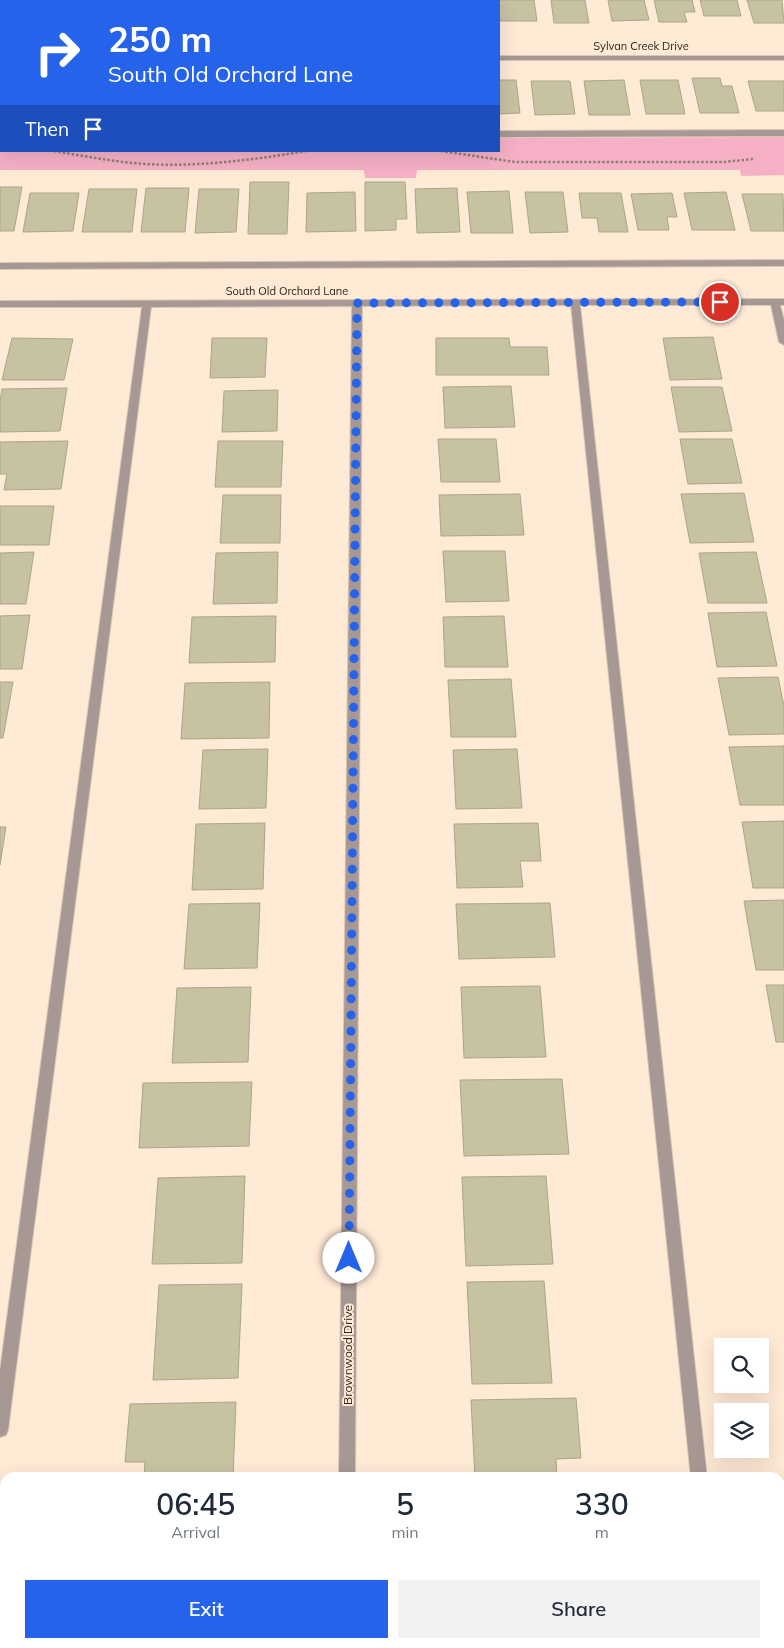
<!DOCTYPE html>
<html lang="en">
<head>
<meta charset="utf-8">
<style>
  :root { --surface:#fff; --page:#f2f2f3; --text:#1f2937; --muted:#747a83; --accent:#2563eb }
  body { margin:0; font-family:Mulish,sans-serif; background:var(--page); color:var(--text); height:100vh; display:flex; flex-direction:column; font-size:19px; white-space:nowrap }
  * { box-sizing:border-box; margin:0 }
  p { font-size:16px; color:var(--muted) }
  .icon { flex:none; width:28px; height:28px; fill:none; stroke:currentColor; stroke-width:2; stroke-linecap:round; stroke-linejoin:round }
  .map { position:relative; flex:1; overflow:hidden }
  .sheet { position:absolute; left:0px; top:1472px; width:785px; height:176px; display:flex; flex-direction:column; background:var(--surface); border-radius:15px 15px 0 0; box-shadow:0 5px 20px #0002 }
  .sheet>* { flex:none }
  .hud { position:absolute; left:0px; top:0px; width:500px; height:152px; box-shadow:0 5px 20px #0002; background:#2563eb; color:#fff; overflow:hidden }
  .buttons { position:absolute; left:714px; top:1338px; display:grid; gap:10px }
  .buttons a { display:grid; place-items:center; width:55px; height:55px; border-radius:0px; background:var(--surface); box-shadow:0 5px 20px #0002; font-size:25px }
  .pin { position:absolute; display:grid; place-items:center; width:42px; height:42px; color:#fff; margin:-21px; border:2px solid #fff; border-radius:50%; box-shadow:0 1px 5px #0007 }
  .me { position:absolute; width:55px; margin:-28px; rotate:0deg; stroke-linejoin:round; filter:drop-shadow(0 0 4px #0008) }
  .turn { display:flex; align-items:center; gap:18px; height:105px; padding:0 25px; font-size:22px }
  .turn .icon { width:65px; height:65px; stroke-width:2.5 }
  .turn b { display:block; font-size:35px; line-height:42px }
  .then { display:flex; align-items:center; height:48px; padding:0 25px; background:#0003; gap:10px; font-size:19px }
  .eta { display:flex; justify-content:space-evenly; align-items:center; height:85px; text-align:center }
  .eta b { font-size:30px; font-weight:600; line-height:35px }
  .button { display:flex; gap:10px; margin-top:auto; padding:10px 25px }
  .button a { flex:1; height:58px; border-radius:0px; background:var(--accent); color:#fff; font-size:20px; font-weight:600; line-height:58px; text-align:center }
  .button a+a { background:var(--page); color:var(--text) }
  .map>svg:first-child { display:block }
  .green { fill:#f6b0c6 }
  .building { fill:#c7c2a2; stroke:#aaa687 }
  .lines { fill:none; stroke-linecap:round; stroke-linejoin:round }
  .minor-casing { stroke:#d9c6b4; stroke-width:2 }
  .path { stroke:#8f8172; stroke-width:2.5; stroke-dasharray:2.5 2; stroke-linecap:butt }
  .minor { fill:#a79894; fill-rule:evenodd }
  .route { stroke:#2563eb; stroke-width:9; stroke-dasharray:0 16.2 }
  .labels { text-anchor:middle; stroke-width:4; stroke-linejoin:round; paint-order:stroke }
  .far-street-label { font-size:11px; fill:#2d241b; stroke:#ffead6 }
  .street-label { font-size:12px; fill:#2d241b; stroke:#ffead6 }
</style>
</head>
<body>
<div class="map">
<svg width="784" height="1648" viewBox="0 0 784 1648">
  <rect width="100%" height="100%" fill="#ffead6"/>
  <!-- green -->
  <path class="green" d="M784 137V175L741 176 740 170H417L416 178H365L364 170H0V139L1 151H499V138Z"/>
  <!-- building -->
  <path class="building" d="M497 0H534L537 21H500Z
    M551 0H585L589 23H554Z
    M608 0H644L649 20 612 21Z
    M654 0H692L695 12H684L687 22H659Z
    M700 0H737L741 16H704Z
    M747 0H782L784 23H754Z
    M692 78H720L722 86H732L739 113H700Z
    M499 80H516L520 113 499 114Z
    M624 80 630 115H589L584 81Z
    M640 80H678L685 114H646Z
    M531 81H570L575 114 535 115Z
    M748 81H784V111H756Z
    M250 182H289L287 234H248Z
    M365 182H405L407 219H396V230L365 231Z
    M0 187H22L14 231H0Z
    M146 188H189L185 232H141Z
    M457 188 460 232 417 233 415 189Z
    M89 189H137L132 232H82Z
    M199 189H239L236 232 195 233Z
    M509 191 513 233H471L467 192Z
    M355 192 356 231 306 232 307 193Z
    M525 192H563L568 232 530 233Z
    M726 192 735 230H692L684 193Z
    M30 193H79L73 231 23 232Z
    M579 193H621L628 232H599L597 218H582Z
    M672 193 677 217H667L669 230H638L631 194Z
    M742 194H783L784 231H751Z
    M713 337 722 379 670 380 663 338Z
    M12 338 73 339 64 380H2Z
    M212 338H267L265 377 210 378Z
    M436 338H509L510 347H547L549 375H436Z
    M511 386 515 427 445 428 443 387Z
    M671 387H722L732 431 679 432Z
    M67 388 60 431 0 432V401L2 389Z
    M278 390 277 431 222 432 224 391Z
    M438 439H496L500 482H441Z
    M680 439H732L742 483 688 484Z
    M68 441 61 489 4 490 7 474H0V442Z
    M218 441H283L281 487H215Z
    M744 493 754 542 690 543 681 494Z
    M520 494 524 535 441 536 439 495Z
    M223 495H281L280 543H220Z
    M0 506H54L49 545H0Z
    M443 551H505L509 601 446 602Z
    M34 552 26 604H0V553Z
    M278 552 277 603 213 604 216 553Z
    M756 552 767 603H708L699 553Z
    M766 612 777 666 717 667 708 613Z
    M30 615 22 669H0V616Z
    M276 616 275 662 189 663 192 617Z
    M504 616 508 667H445L443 617Z
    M778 677 784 706V734L729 735 718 678Z
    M511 679 516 737H451L448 680Z
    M0 682H13L3 738H0Z
    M270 682 269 738 181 739 185 683Z
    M784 746V805H740L729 747Z
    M268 749 266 808 199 809 203 750Z
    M517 749 522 808 456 809 453 750Z
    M784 821V888H753L742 822Z
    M265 823 263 889 192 890 196 824Z
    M538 823 541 861H520L523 887 457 888 454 824Z
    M0 827H6L0 865Z
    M784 900V970H756L744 901Z
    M260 903 257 968 184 969 189 904Z
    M550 903 555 957 459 959 456 904Z
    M766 985H784V1042H776Z
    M540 986 546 1057 464 1058 461 987Z
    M251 987 248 1062 172 1063 177 988Z
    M562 1079 569 1154 464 1156 460 1080Z
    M252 1082 249 1146 139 1148 143 1083Z
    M245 1176 242 1263 152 1264 158 1178Z
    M546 1176 553 1264 466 1266 462 1177Z
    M544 1281 552 1383 472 1384 467 1282Z
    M242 1284 238 1378 153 1380 159 1285Z
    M576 1398 581 1458 556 1459 557 1478H475L471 1400Z
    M236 1402 233 1478H144L145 1462H125L130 1404Z"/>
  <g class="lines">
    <!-- minor casing -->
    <g class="minor-casing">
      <path id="minor" d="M0 50H1V54H0Z
        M499 56H784V60H499Z
        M784 130V136L499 137V131Z
        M0 132H1V138H0Z
        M784 260V266L0 269V263Z
        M784 299V305H780L784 320V345L779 342 771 305H580L707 1478H691L571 305 362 306 355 1478H339L352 306 151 307 8 1430 6 1435 0 1437V1371L142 307H0V301Z
        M780 1600H784V1616H780Z
        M0 1611H5V1627H0Z
        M338 1644H354L355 1648H337Z
        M711 1644H727L728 1648H710Z"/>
    </g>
    <!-- path -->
    <path class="path" d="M54 151C84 156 115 162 145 164 199 167 253 160 306 151
      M441 151 515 162H723L754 159"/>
    <!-- minor -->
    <use href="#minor" class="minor"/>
  </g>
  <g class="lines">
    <!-- route -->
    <path class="route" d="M349 1258 357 303 720 302"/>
  </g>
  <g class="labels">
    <!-- far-street labels -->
    <g class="far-street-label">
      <text x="641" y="50">Sylvan Creek Drive</text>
      <text x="287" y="295">South Old Orchard Lane</text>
    </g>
    <!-- street labels -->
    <g class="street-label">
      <text transform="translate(348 1355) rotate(-90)" y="4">Brownwood Drive</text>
    </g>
  </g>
</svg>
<div class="buttons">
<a><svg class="icon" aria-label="search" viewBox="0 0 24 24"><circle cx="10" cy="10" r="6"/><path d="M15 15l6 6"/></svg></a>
<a><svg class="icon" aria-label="layers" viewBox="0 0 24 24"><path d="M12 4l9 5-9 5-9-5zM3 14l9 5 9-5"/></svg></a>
</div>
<div class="pin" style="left:720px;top:302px;background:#d93025"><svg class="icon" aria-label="arrive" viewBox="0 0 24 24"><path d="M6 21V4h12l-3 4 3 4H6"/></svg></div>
<svg class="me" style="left:349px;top:1258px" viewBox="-20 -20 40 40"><circle r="19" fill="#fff"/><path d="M0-13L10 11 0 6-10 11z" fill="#2563eb"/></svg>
<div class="hud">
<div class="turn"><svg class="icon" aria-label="right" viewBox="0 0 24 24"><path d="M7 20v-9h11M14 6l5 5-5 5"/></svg><div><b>250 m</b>South Old Orchard Lane</div></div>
<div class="then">Then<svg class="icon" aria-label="arrive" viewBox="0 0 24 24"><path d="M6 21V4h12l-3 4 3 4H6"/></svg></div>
</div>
<section class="sheet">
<div class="eta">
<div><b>06:45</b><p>Arrival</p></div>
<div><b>5</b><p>min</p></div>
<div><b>330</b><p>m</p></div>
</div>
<div class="button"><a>Exit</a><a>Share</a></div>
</section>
</div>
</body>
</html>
